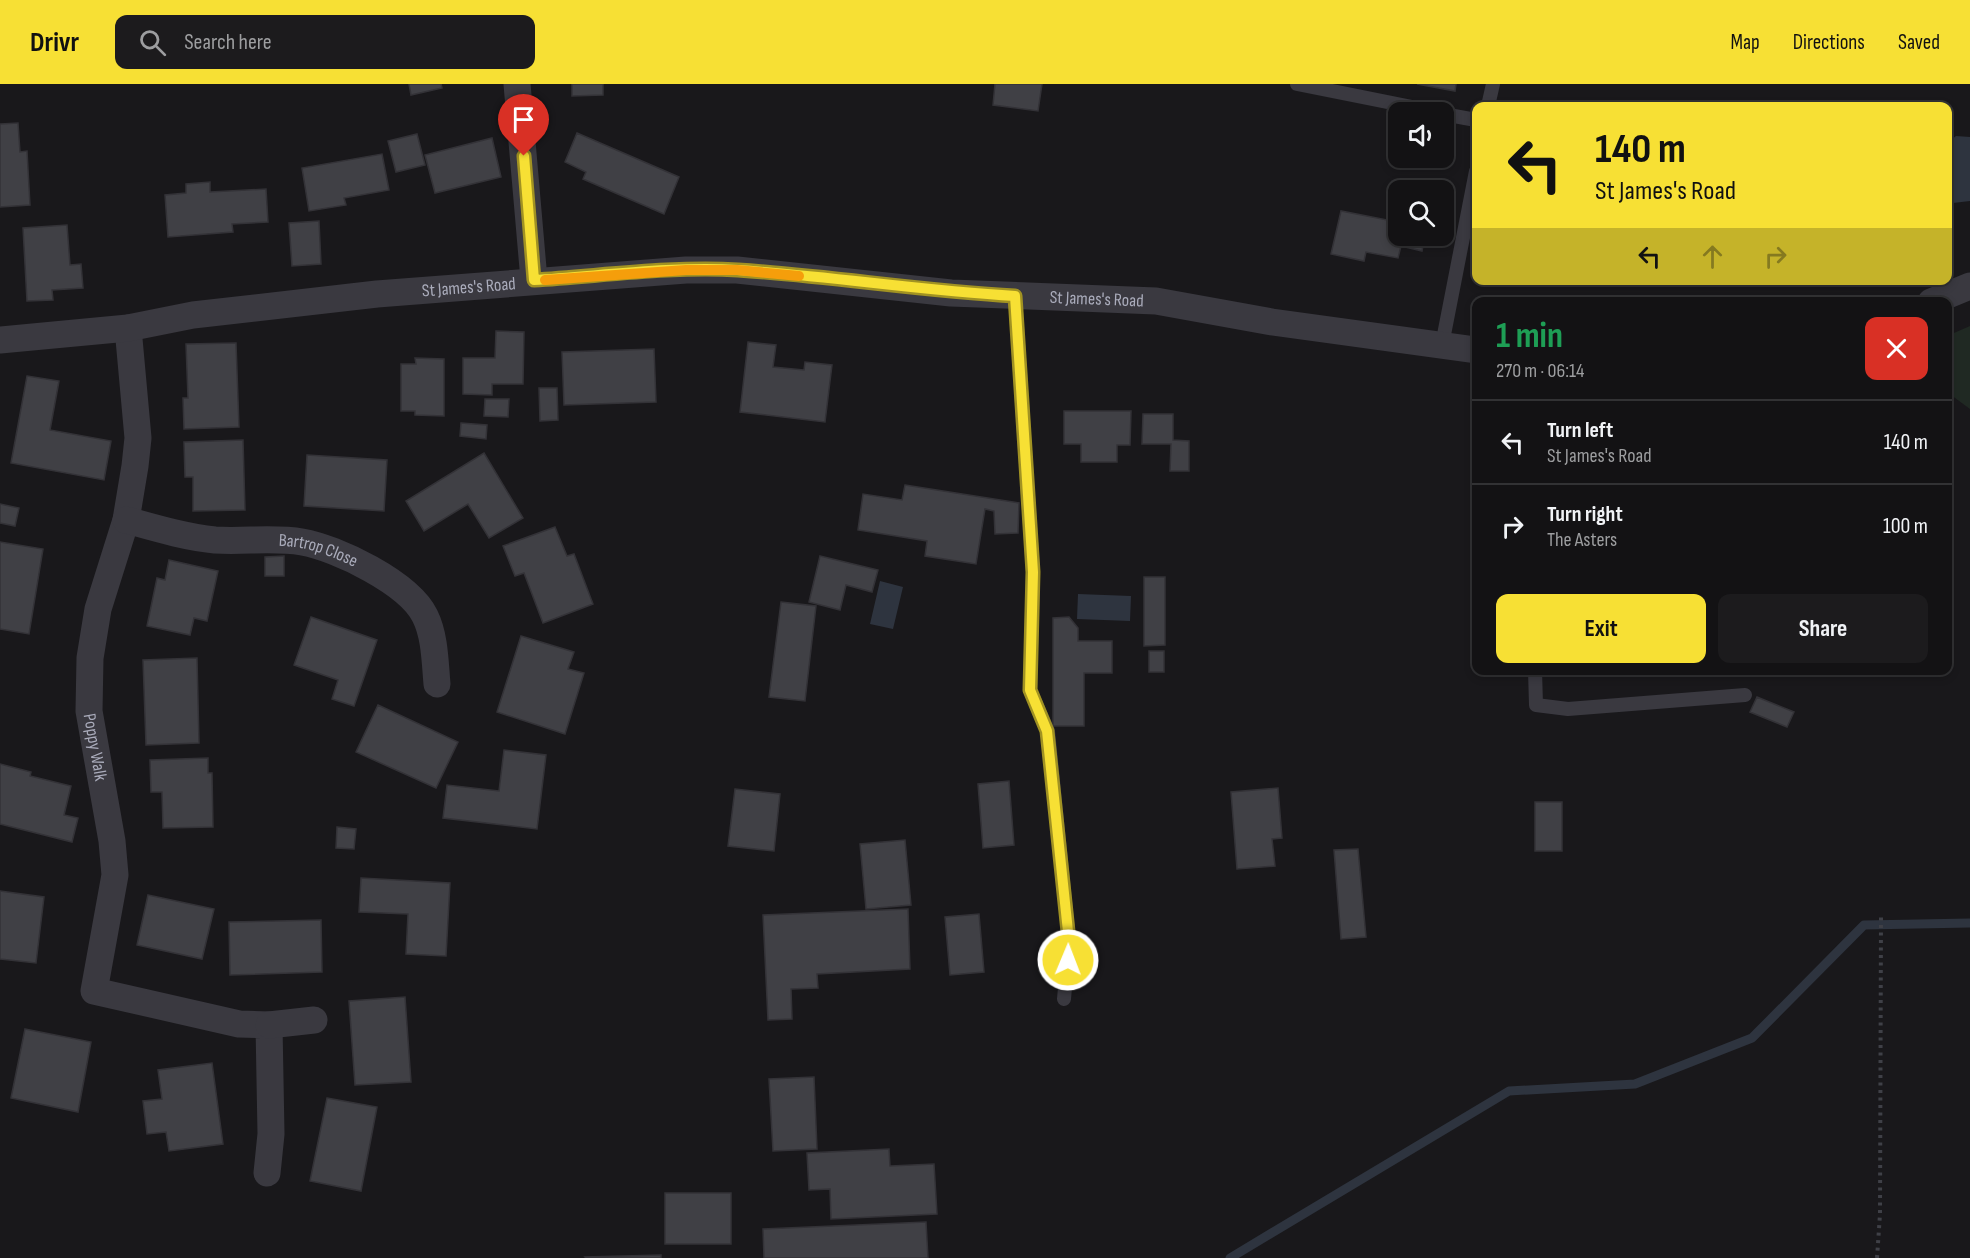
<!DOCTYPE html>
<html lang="en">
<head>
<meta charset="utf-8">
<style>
  :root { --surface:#131214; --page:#1c1b1d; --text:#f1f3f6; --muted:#9d9ea0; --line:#323234; --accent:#f7e034 }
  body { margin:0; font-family:"Sofia Sans Condensed",sans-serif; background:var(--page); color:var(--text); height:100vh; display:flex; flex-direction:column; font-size:22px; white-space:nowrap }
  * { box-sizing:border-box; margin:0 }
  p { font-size:20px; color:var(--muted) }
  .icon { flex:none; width:33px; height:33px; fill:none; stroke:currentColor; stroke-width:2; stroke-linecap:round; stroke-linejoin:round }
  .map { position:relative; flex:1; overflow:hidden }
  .side { position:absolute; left:1472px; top:213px; width:480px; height:378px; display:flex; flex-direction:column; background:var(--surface); border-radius:12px; box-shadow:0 3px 9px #0003,0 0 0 2px var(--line) }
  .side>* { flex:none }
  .guide { position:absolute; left:1472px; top:18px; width:480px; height:183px; border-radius:12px; box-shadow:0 3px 9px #0003,0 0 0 2px var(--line); background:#f7e034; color:#111; overflow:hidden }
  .buttons { position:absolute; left:1388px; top:18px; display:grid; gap:12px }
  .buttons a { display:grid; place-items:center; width:66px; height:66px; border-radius:12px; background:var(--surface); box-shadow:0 3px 9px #0003,0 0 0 2px var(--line); font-size:30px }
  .pin { position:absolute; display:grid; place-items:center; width:51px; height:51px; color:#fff; margin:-62px -26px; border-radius:50% 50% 50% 0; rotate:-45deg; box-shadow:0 0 6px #0007 }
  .pin .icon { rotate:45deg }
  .me { position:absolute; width:66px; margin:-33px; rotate:1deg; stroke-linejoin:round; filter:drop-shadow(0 0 4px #0008) }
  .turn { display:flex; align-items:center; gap:21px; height:126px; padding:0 24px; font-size:27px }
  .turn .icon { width:78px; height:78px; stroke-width:2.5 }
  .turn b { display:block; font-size:42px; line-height:51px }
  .lanes { display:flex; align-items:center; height:57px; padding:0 24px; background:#0003; justify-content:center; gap:30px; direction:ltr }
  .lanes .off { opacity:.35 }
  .round { display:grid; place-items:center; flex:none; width:63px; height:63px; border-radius:12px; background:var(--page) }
  .overview { display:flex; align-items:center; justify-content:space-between; height:102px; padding:0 24px }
  h1 { font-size:36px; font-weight:700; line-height:45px; color:#1e9e55 }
  .cta { display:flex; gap:12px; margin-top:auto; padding:12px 24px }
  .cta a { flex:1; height:69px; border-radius:12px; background:var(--accent); color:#111; font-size:24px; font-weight:700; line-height:69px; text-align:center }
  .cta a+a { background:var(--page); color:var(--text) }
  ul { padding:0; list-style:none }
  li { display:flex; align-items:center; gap:18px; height:84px; padding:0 24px; border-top:2px solid var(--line) }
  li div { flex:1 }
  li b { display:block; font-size:22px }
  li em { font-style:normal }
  header { display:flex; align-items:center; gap:36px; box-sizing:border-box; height:84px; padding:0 30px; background:var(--accent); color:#111 }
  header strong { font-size:28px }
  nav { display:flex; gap:33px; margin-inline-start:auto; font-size:21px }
  .search { width:420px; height:54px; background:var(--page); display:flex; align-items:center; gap:15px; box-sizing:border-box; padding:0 21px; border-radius:12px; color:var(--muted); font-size:22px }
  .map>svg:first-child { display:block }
  .green { fill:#202923 }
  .water { fill:#2e343f }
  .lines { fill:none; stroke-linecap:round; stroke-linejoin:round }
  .stream { stroke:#2e343f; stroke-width:9 }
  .building { fill:#404045; stroke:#333237; stroke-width:1.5 }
  .path { stroke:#3f4047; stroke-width:4; stroke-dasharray:3 4.5; stroke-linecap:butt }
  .lane { stroke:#3a3940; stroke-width:14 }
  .street { stroke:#3a3940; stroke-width:27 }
  .route-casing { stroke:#a19222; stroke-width:15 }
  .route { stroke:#f7e034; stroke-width:10 }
  .slow { stroke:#f59e0b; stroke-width:10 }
  .labels { text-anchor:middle; stroke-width:5; stroke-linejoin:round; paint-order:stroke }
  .street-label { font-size:18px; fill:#aaacbb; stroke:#141316 }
</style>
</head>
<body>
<header>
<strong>Drivr</strong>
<div class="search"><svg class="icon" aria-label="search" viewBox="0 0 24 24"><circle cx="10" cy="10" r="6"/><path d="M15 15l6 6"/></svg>Search here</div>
<nav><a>Map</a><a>Directions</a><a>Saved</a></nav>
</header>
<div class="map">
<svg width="1970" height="1174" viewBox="0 0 1970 1174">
  <rect width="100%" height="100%" fill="#19181b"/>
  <!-- green -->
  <path class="green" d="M1970 242V325L1947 308V252Z"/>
  <!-- water -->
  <path class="water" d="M1956 52 1970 53V117L1953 119 1947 116V59Z
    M880 497 903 503 893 545 870 540Z
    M1078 510 1131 512 1130 537 1077 535Z"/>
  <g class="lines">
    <!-- stream -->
    <path class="stream" d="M1230 1174 1509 1007 1635 1000 1752 954 1864 841 1970 839"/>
  </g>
  <!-- building -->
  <path class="building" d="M409 0H441L442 4 411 11Z
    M572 0H603V11L572 12Z
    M995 0H1042L1038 27 993 21Z
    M1417 0H1456L1455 7Z
    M18 39 20 68 27 67 30 121 0 123V40Z
    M577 49 679 93 664 130 583 95 586 88 565 78Z
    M417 50 425 81 396 88 388 57Z
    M492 54 501 93 435 109 425 71Z
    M382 70 389 106 344 114 346 121 309 127 302 84Z
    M210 98V108L266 105 268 138 232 140 233 148 168 153 165 111 186 109V100Z
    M1395 125 1398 126V152H1425L1422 167 1401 162 1398 174 1366 168 1364 177 1331 170 1341 127 1392 137Z
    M319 137 321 180 292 182 289 139Z
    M67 141 70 181 81 180 83 204 52 206 53 216 27 217 23 144Z
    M1577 213V218H1505V214Z
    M496 247 524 248 523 300H492V311L463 310V274H495Z
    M748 258 776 261 773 283 804 286 805 278 832 281 825 338 740 328Z
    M236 259 239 343 184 345 183 314H188L186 260Z
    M654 265 656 318 564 321 562 268Z
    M415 274 444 275V332L415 331V327H401V280H416Z
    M27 292 59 297 50 346 111 357 104 396 11 379Z
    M539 304H557L558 336 540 337Z
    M485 315H509L508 333 484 332Z
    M1064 327H1131L1130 361H1117V378H1081V360H1064Z
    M1143 330H1173V356L1189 357V387H1170L1171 360H1142Z
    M461 339 487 341 486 355 460 352Z
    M243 356 245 426 193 427V393H185L184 358Z
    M484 369 523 434 489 454 468 420 424 447 406 417Z
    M307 371 387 376 384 427 304 422Z
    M905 401 1019 419 1018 449 995 450 994 427 985 425 976 480 925 472 927 457 858 446 863 410 902 416Z
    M0 420 19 424 15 442 0 439Z
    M555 443 567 472 574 470 593 520 543 539 524 489 515 492 503 462Z
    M0 458 43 465 29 550 0 545Z
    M284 472V492H265V473Z
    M820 472 878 486 872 508 846 501 840 526 809 518Z
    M169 476 218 487 207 537 194 534 190 551 147 542 157 494 165 496Z
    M1144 493H1165V561L1144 562Z
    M781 518 816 522 805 617 769 613Z
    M311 533 377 556 354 622 332 615 338 596 294 581Z
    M1069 533 1078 544V557H1112V589H1084V642H1053V534Z
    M521 552 574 568 568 585 584 589 565 650 497 628Z
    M1149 567H1164V588H1149Z
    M197 574 199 659 146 661 143 576Z
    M1757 613 1794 628 1787 643 1750 628Z
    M378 621 458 658 436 704 356 668Z
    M504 666 546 671 537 745 443 734 447 701 499 707Z
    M208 674V689H212L213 743 163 744 162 708H151L150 676Z
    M0 680 31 688 30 692 71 702 64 731 78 734 72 758 0 740Z
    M1009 697 1014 761 983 764 978 700Z
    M1278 704 1282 754 1272 755 1275 782 1237 785 1231 708Z
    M735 705 780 710 774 767 728 762Z
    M1535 718H1562V767H1535Z
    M337 743 356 745 354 765 336 764Z
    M905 756 911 821 866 825 860 760Z
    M1358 765 1366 853 1341 855 1334 766Z
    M361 794 450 799 446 872 406 870 408 830 359 828Z
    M0 807 44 813 36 879 0 875Z
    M148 811 214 825 202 875 137 861Z
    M908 825 910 885 817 890 818 904 791 905 792 935 768 936 763 831Z
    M979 830 984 888 950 891 945 833Z
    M321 836 322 888 230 891 229 838Z
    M405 913 411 998 355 1001 349 917Z
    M25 945 91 958 78 1028 11 1014Z
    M212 979 223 1060 169 1067 166 1048 147 1050 143 1017 162 1015 158 986Z
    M814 993 817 1065 773 1067 769 995Z
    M327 1014 377 1023 361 1107 310 1097Z
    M889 1065 890 1082 934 1080 937 1130 831 1135 830 1105 809 1106 807 1069Z
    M665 1109H731V1160H665Z
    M926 1138 928 1174H764L763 1145Z
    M661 1171V1174H586L585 1173Z"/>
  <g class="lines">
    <!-- path -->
    <path class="path" d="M1877 1174 1880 1130 1881 833"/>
    <!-- lane -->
    <path class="lane" d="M1297 0 1437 28
      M1488 22 1493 0
      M1443 30 1476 36
      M1015 212 1033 488 1030 606 1048 647 1069 857 1064 915
      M1442 261 1476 87
      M1535 586 1536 621 1568 625 1745 611"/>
    <!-- street -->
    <g class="street">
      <path d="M517 0 534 196"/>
      <path d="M1931 218 1970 202"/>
      <path id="s1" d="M128 244 138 354 135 382 126 436 98 525 90 574 89 627 112 757 115 791 94 907 239 940 269 941 271 1050 267 1089"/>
      <path id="s2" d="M0 256 128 244 193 231 377 210 686 186H737L951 209 1156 217 1272 238 1476 266"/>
      <path id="s3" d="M126 436C155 444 185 453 215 456 244 458 273 453 302 458 337 464 409 499 425 532 435 552 435 578 437 600"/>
      <path d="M269 941 314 936"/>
    </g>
  </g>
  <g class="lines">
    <!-- route casing -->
    <g class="route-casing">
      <path id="route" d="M524 72 534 196C601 192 671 182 738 186 831 192 922 207 1015 212L1033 488 1030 606 1047 647 1069 857 1068 876"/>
    </g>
    <!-- route -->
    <use href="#route" class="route"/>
    <!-- slow -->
    <path class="slow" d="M545 196 686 186H737L799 192"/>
  </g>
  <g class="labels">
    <!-- street labels -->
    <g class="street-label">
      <text dy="6" stroke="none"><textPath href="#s2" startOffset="472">St James's Road</textPath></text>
      <text dy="6" stroke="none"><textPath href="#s2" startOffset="1102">St James's Road</textPath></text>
      <text dy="6" stroke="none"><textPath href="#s3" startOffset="196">Bartrop Close</textPath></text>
      <text dy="6" stroke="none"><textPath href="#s1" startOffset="426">Poppy Walk</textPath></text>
    </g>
  </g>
</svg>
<div class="buttons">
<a><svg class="icon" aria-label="sound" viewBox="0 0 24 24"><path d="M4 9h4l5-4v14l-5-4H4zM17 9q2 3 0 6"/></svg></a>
<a><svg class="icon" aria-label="search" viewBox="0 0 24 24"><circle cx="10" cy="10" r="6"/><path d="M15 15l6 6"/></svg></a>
</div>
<div class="pin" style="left:524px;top:72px;background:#d93025"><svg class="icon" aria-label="arrive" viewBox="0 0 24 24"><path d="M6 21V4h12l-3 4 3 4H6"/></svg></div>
<svg class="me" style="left:1068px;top:876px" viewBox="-20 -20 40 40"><circle r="17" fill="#f7e034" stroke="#fff" stroke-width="3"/><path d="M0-11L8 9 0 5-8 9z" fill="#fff"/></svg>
<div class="guide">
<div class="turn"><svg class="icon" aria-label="left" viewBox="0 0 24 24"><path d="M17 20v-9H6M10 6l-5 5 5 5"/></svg><div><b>140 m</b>St James's Road</div></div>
<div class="lanes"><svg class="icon" aria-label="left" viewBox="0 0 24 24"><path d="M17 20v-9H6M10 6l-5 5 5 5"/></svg><svg class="icon off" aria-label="ahead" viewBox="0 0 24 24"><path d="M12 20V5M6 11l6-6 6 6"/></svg><svg class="icon off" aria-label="right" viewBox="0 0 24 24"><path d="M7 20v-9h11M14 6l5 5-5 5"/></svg></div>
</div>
<section class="side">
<div class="overview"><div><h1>1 min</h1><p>270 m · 06:14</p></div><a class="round" style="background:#d93025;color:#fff"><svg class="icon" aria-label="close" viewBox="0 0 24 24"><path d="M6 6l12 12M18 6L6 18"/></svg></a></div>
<ul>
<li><svg class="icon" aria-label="left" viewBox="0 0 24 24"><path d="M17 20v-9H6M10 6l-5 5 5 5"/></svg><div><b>Turn left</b><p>St James's Road</p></div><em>140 m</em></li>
<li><svg class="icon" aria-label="right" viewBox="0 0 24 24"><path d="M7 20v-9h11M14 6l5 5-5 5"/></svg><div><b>Turn right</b><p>The Asters</p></div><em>100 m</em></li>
</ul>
<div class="cta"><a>Exit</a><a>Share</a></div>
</section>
</div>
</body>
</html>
